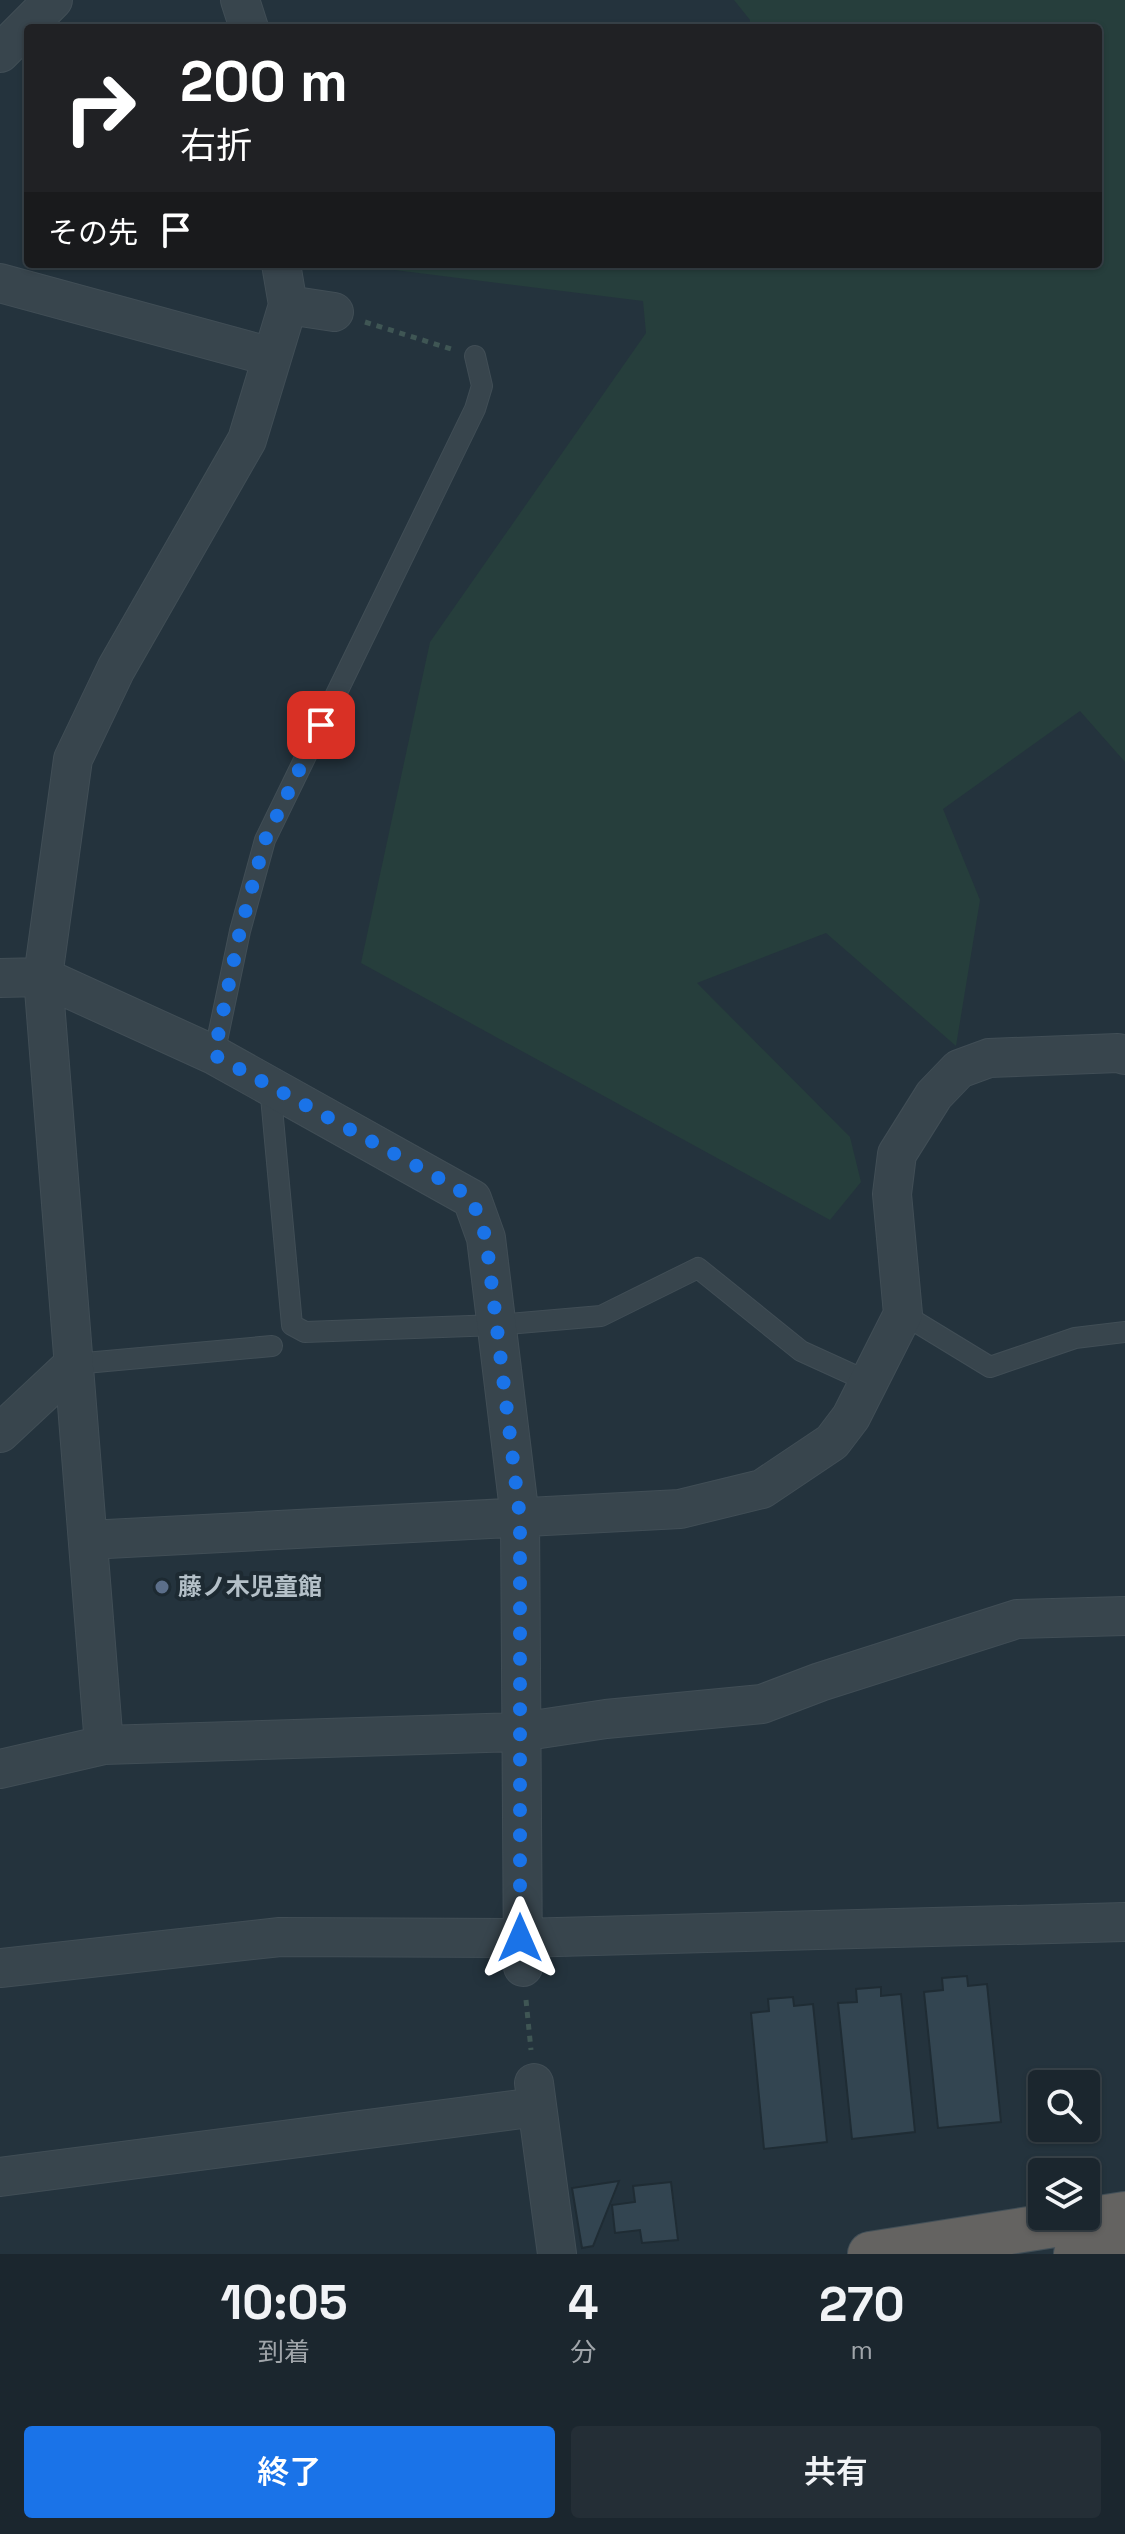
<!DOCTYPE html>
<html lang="ja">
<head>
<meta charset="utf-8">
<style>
  :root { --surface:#1b262e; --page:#242e36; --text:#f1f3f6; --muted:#a0a5aa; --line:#39434a; --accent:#1a73e8 }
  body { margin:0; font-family:"Space Grotesk","Noto Sans JP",sans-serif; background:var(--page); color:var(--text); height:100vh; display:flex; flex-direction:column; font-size:30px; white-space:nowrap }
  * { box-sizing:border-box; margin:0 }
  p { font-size:26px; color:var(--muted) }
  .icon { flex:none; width:44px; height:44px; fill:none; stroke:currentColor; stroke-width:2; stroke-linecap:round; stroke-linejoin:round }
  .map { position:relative; height:2254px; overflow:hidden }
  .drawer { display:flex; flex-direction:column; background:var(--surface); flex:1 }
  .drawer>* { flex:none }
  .top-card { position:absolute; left:24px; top:24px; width:1078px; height:244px; border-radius:8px; box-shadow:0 2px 6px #0004,0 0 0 2px var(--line); background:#202124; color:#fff; overflow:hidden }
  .tools { position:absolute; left:1028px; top:2070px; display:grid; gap:16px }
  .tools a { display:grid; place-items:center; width:72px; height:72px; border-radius:8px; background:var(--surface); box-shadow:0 2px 6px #0004,0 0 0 2px var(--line); font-size:40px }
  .pin { position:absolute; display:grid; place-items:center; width:68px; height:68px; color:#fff; margin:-34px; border-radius:16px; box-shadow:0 4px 12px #0006 }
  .me { position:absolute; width:88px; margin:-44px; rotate:0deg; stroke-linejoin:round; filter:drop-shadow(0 0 6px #0008) }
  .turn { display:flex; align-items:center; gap:28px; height:168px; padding:0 24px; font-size:36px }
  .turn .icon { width:104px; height:104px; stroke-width:2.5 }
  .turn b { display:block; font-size:56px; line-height:68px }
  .then { display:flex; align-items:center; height:76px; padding:0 24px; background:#0003; gap:16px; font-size:30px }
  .eta { display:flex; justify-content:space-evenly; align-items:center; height:136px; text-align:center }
  .eta b { font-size:48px; font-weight:600; line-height:56px }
  .cta { display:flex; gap:16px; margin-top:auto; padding:16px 24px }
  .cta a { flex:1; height:92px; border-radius:8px; background:var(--accent); color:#fff; font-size:32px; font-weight:600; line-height:92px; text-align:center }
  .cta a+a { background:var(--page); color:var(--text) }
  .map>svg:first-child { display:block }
  .green { fill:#263e3c }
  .building { fill:#334551; stroke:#1f2c34; stroke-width:2 }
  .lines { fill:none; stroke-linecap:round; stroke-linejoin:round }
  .service-casing { stroke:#414e56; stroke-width:22 }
  .minor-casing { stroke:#414e56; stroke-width:40 }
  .trunk-casing { stroke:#435058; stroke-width:46 }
  .path { stroke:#3f5654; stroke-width:5; stroke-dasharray:6 6; stroke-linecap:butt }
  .service { stroke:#38454d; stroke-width:20 }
  .minor { stroke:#38454d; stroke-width:38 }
  .trunk { stroke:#646361; stroke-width:44 }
  .route { stroke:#1a73e8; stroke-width:14; stroke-dasharray:0 25.2 }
  .service-dot { fill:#5c6f8a; stroke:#1d2a32; stroke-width:3 }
  .labels { text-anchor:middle; stroke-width:8; stroke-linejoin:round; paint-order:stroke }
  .poi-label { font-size:24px; font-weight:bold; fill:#b4c0c8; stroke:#1d2a32; text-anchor:start }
</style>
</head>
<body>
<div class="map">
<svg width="1125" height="2254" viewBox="0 0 1125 2254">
  <rect width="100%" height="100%" fill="#24333d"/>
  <!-- green -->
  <path class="green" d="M734 0H1125V762L1080 711 943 809 980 900 956 1046 826 933 697 983 850 1137 861 1182 830 1220 361 963 430 642 646 333 643 301 347 264H1098V28H750V20Z"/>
  <!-- building -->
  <path class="building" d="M967 1976 968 1986 987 1984 1001 2122 938 2128 924 1992 943 1990 942 1978Z
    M881 1987V1996L901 1994 915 2132 852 2139 838 2003 857 2002 856 1989Z
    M793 1997 794 2006 813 2004 827 2142 764 2149 751 2013 769 2011 768 1999Z
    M619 2181 593 2246 582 2248 572 2188Z
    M671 2182 678 2240 642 2243 640 2230 615 2233 612 2205 635 2202 633 2186Z"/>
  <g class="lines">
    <!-- service casing -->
    <g class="service-casing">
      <path id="service" d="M214 1055 240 931 265 840 475 409 482 386 475 356
        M270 1086 292 1325 305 1332 497 1325 601 1316 698 1268 801 1351 869 1382
        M903 1314 990 1367 1075 1338 1125 1332
        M74 1364 272 1346"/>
    </g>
    <!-- minor casing -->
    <g class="minor-casing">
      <path id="minor" d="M240 0 249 28
        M0 53 53 0
        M0 283 272 357
        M288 305 334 312
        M0 978 43 977 214 1055 472 1199 486 1238 520 1518 523 1967
        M0 1433 74 1364
        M88 1540 680 1509 762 1489 832 1442 851 1417 903 1314 892 1194 897 1154 934 1095 959 1069 989 1058 1118 1053 1125 1055
        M104 1745 43 977 73 759 116 669 247 440 288 305 281 264
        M0 1769 104 1745 520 1732 606 1719 762 1704 820 1682 1017 1619 1125 1616
        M0 1968 280 1937 520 1938 1125 1922
        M534 2083 557 2254
        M0 2177 537 2107"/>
    </g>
    <!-- trunk casing -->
    <g class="trunk-casing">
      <path id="trunk" d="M870 2254 1125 2214
        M1076 2254 1125 2246"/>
    </g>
    <!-- path -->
    <path class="path" d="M365 322 451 349
      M526 2000 531 2050"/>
    <!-- service -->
    <use href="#service" class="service"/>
    <!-- minor -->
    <use href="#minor" class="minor"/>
    <!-- trunk -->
    <use href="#trunk" class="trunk"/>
  </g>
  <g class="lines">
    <!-- route -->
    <path class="route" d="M321 725 265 840 240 931 214 1055 453 1186 472 1199 486 1238 520 1518V1938"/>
  </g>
  <!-- markers -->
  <circle class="service-dot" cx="162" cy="1587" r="8"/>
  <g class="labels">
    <!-- poi labels -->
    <g class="poi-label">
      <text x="178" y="1595">藤ノ木児童館</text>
    </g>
  </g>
</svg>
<div class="tools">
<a><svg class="icon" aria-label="search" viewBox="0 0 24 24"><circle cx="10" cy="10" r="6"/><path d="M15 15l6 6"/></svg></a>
<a><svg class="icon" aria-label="layers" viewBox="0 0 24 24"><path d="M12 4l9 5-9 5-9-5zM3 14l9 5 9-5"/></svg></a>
</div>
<div class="pin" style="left:321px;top:725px;background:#d93025"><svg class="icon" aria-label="arrive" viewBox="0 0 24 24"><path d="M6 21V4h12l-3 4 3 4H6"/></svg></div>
<svg class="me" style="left:520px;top:1938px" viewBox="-20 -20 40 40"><path d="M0-17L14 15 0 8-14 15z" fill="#1a73e8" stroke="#fff" stroke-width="4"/></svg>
<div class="top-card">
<div class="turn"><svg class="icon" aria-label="right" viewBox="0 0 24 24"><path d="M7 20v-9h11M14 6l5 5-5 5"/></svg><div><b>200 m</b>右折</div></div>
<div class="then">その先<svg class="icon" aria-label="arrive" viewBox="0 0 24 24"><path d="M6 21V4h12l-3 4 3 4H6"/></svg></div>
</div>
</div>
<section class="drawer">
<div class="eta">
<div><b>10:05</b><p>到着</p></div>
<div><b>4</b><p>分</p></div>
<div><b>270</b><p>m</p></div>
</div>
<div class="cta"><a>終了</a><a>共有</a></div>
</section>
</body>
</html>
